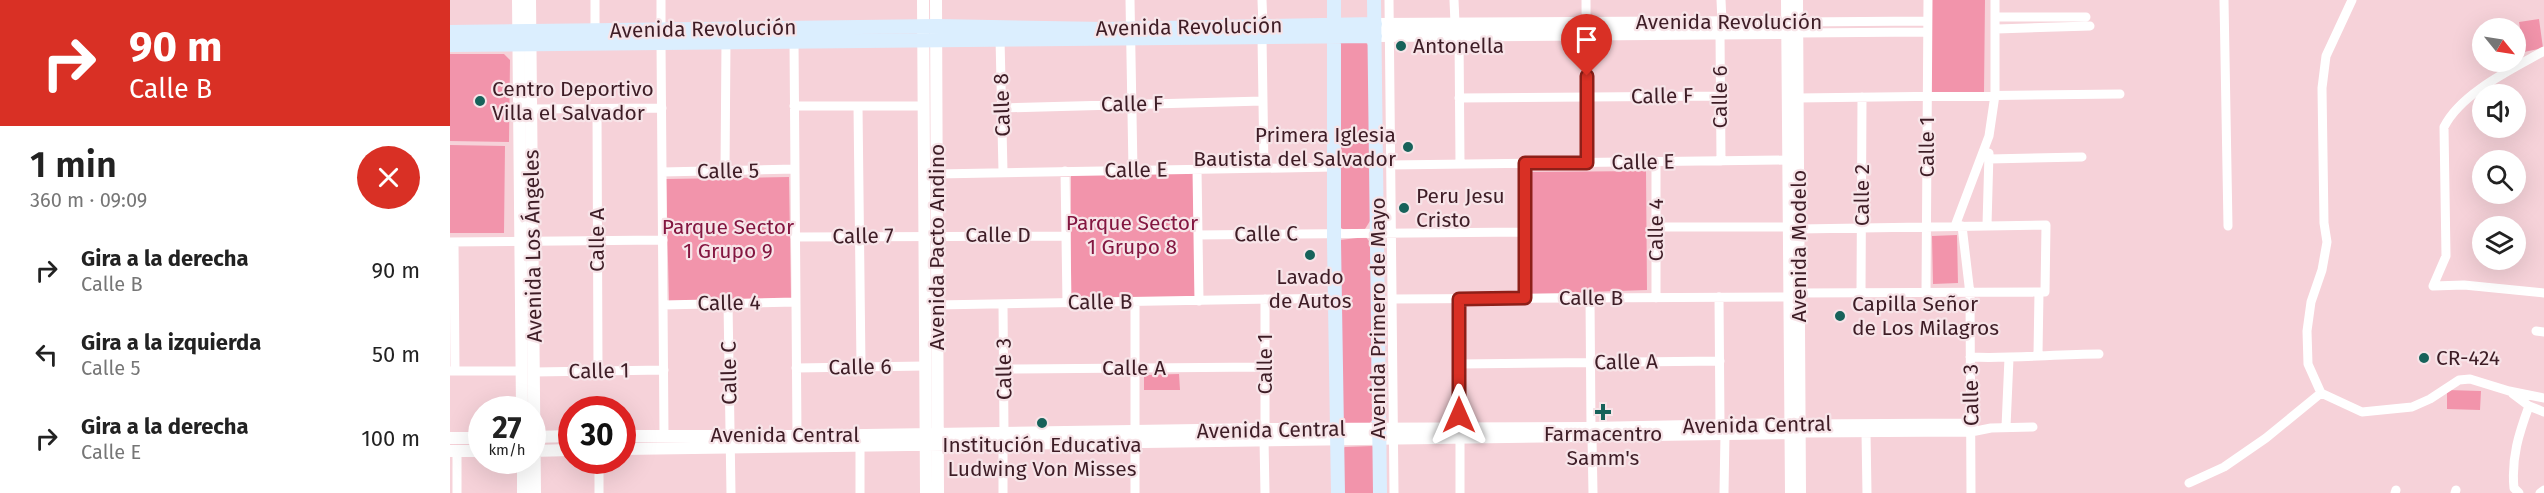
<!DOCTYPE html>
<html lang="es">
<head>
<meta charset="utf-8">
<style>
  :root { --surface:#fff; --page:#f2f2f2; --text:#222; --muted:#767676 }
  body { margin:0; font-family:"Fira Sans",sans-serif; background:var(--page); color:var(--text); height:100vh; display:flex; flex-direction:column; font-size:22px; white-space:nowrap }
  * { box-sizing:border-box; margin:0 }
  p { font-size:20px; color:var(--muted) }
  .icon { flex:none; width:33px; height:33px; fill:none; stroke:currentColor; stroke-width:2; stroke-linecap:round; stroke-linejoin:round }
  .map { position:relative; flex:1; overflow:hidden }
  .sheet { display:flex; flex-direction:column; background:var(--surface); width:450px }
  .sheet>* { flex:none }
  .top-card { background:#d93025; color:#fff; overflow:hidden }
  .needle { width:39px; rotate:120deg }
  .buttons { position:absolute; left:2022px; top:18px; display:grid; gap:12px }
  .buttons a { display:grid; place-items:center; width:54px; height:54px; border-radius:50%; background:var(--surface); box-shadow:0 6px 24px #0002; font-size:30px }
  .speed { position:absolute; left:18px; top:396px; display:flex; gap:12px; font-size:30px; font-weight:700; text-align:center }
  .speed>* { display:grid; place-content:center; width:78px; height:78px; border-radius:50%; background:var(--surface); box-shadow:0 6px 24px #0002; line-height:1 }
  .speed small { font-size:15px; font-weight:400 }
  .speed .limit { border:9px solid #d22; background:#fff; color:#111 }
  .pin { position:absolute; display:grid; place-items:center; width:51px; height:51px; color:#fff; margin:-62px -26px; border-radius:50% 50% 50% 0; rotate:-45deg; box-shadow:0 0 6px #0007 }
  .pin .icon { rotate:45deg }
  .me { position:absolute; width:66px; margin:-33px; rotate:0deg; stroke-linejoin:round; filter:drop-shadow(0 0 4px #0008) }
  .turn { display:flex; align-items:center; gap:21px; height:126px; padding:0 30px; font-size:27px }
  .turn .icon { width:78px; height:78px; stroke-width:2.5 }
  .turn b { display:block; font-size:42px; line-height:51px }
  .round { display:grid; place-items:center; flex:none; width:63px; height:63px; border-radius:32px; background:var(--page) }
  .overview { display:flex; align-items:center; justify-content:space-between; height:102px; padding:0 30px }
  h1 { font-size:36px; font-weight:600; line-height:45px }
  ul { padding:0; list-style:none }
  li { display:flex; align-items:center; gap:18px; height:84px; padding:0 30px }
  li div { flex:1 }
  li b { display:block; font-size:22px }
  li em { font-style:normal }
  main { display:flex; flex:1; min-height:0 }
  .map>svg:first-child { display:block }
  .green { fill:#f294ab }
  .lines { fill:none; stroke-linecap:round; stroke-linejoin:round }
  .minor { stroke:#fff; stroke-width:9 }
  .tertiary { stroke:#fff; stroke-width:12 }
  .secondary { stroke:#dbeefe; stroke-width:14 }
  .route-casing { stroke:#8d1f18; stroke-width:15 }
  .route { stroke:#d93025; stroke-width:10 }
  .poi-dot { fill:#17625a; stroke:#f7e4e8; stroke-width:2 }
  .labels { text-anchor:middle; stroke-width:4.5; stroke-linejoin:round; paint-order:stroke }
  .street-label { font-size:21px; fill:#3e1d26; stroke:#f7e4e8 }
  .poi-label { font-size:21px; fill:#3e1d26; stroke:#f7e4e8; text-anchor:start }
  .park-label { font-size:21px; fill:#831640; stroke:#f7e4e8 }
</style>
</head>
<body>
<main>
<section class="sheet">
<div class="top-card">
<div class="turn"><svg class="icon" aria-label="right" viewBox="0 0 24 24"><path d="M7 20v-9h11M14 6l5 5-5 5"/></svg><div><b>90 m</b>Calle B</div></div>
</div>
<div class="overview"><div><h1>1 min</h1><p>360 m · 09:09</p></div><a class="round" style="background:#d93025;color:#fff"><svg class="icon" aria-label="close" viewBox="0 0 24 24"><path d="M6 6l12 12M18 6L6 18"/></svg></a></div>
<ul>
<li><svg class="icon" aria-label="right" viewBox="0 0 24 24"><path d="M7 20v-9h11M14 6l5 5-5 5"/></svg><div><b>Gira a la derecha</b><p>Calle B</p></div><em>90 m</em></li>
<li><svg class="icon" aria-label="left" viewBox="0 0 24 24"><path d="M17 20v-9H6M10 6l-5 5 5 5"/></svg><div><b>Gira a la izquierda</b><p>Calle 5</p></div><em>50 m</em></li>
<li><svg class="icon" aria-label="right" viewBox="0 0 24 24"><path d="M7 20v-9h11M14 6l5 5-5 5"/></svg><div><b>Gira a la derecha</b><p>Calle E</p></div><em>100 m</em></li>
</ul>
</section>
<div class="map">
<svg width="2094" height="493" viewBox="0 0 2094 493">
  <rect width="100%" height="100%" fill="#f6d2d9"/>
  <!-- green -->
  <path class="green" d="M1482 0H1535L1534 92H1481Z
    M2089 19 2093 48 2074 52 2069 22Z
    M890 41H915L920 48V221L915 229 894 230 890 227Z
    M0 54H54L60 60 59 142 0 141Z
    M0 145 55 146 54 233H0Z
    M1196 171 1197 290 1079 294 1080 172Z
    M743 173 745 297H621V174Z
    M339 177 341 299 219 301 216 179Z
    M1507 235 1508 283 1483 284 1482 236Z
    M916 237 921 244 922 420 919 424H894L892 422 890 240Z
    M729 374 730 390H694V375Z
    M1997 390 2031 391 2030 410 1997 409Z
    M922 446 924 447V493H891V449L895 447Z"/>
  <g class="lines">
    <!-- minor -->
    <path class="minor" d="M145 0V30
      M211 0V29
      M680 0 683 170
      M812 0 813 26
      M939 0 944 493
      M1004 0 1005 23
      M1136 0 1137 163
      M1271 0 1272 22
      M1774 0 1778 226
      M1902 0 1876 56 1872 88 1874 223 1877 242 1872 270 1861 302 1857 331 1858 364 1871 393 1912 412 1962 407 1980 399 2009 380 2020 379 2059 391 2094 398
      M1547 17H1636
      M1347 22 1477 21
      M1547 29 1640 26
      M1270 33 1271 161
      M1347 33 1477 32
      M1009 35 1010 164
      M812 37 814 168
      M550 38 553 172
      M344 41 347 436
      M211 42 214 435
      M2094 51C2062 69 2011 93 1994 127L1996 256 1983 286 2014 285 2094 293
      M1009 98 1270 96
      M1348 98 1670 94
      M344 106H473
      M408 106 411 367
      M552 108 813 101
      M81 109 212 108
      M147 109 148 371
      M1539 159 1632 157
      M1075 163V298
      M940 165 1338 160
      M747 169 749 301
      M275 171 276 41
      M615 171 617 303
      M212 172 345 169
      M487 174 884 167
      M1537 225 1539 153
      M1505 226 1539 136 1545 95V0
      M1512 226 1520 294 1521 493
      M1206 227H1339
      M1349 229 1596 225 1595 292 1349 293
      M748 235 1075 232
      M345 237 616 236
      M0 242 213 240
      M4 242 5 371
      M1411 293 1412 97
      M1476 294 1478 0
      M1269 297 1270 425
      M1140 298 1141 428
      M1206 298V162
      M815 299V429
      M942 299 1339 297
      M1009 299V428
      M278 303 281 493
      M553 304 554 434
      M213 305 346 302
      M487 305 885 298
      M2086 331 2094 332
      M1588 354 1589 292
      M1520 357C1563 359 1606 354 1649 354
      M1009 364 1270 361
      M346 368 474 366
      M554 369 815 367
      M1 371H71
      M84 372 214 370
      M2063 394 2079 406 2094 412
      M1349 424 1524 423
      M1556 427 1559 358
      M1416 432 1417 493
      M1349 433 1521 432 1541 428 1583 427
      M1010 437V493
      M1142 437 1143 493
      M814 439 815 493
      M553 444V493
      M410 447V493
      M7 451V493
      M1739 483 1774 467 1816 438 1871 393
      M149 493V460
      M685 493V302
      M1274 493 1275 433
      M1945 493 1946 490
      M2005 493 2006 490
      M2069 493 2064 488C2061 458 2069 433 2079 406
      M2090 493 2094 490"/>
    <!-- tertiary -->
    <path class="tertiary" d="M68 0 72 410
      M80 0 85 493
      M473 0 476 493
      M486 0 488 493
      M1337 0 1341 493
      M1347 0 1350 493
      M925 24 1345 22
      M925 36 1343 33
      M172 436H347L815 429 1141 428 1349 424
      M82 437 122 436
      M0 438H32
      M172 449 1349 433
      M0 451H32
      M82 451 122 450
      M73 460V493"/>
    <!-- secondary -->
    <path class="secondary" d="M884 0V242L888 493
      M924 0 930 493
      M0 32 487 26 654 29 925 24
      M0 45 925 36"/>
  </g>
  <g class="lines">
    <!-- route casing -->
    <g class="route-casing">
      <path id="route" d="M1009 415V299L1075 298V163H1137V76"/>
    </g>
    <!-- route -->
    <use href="#route" class="route"/>
  </g>
  <!-- markers -->
  <g class="poi-dot">
    <circle cx="951" cy="46" r="6"/>
    <circle cx="30" cy="101" r="6"/>
    <circle cx="958" cy="147" r="6"/>
    <circle cx="954" cy="208" r="6"/>
    <circle cx="860" cy="255" r="6"/>
    <circle cx="1390" cy="316" r="6"/>
    <circle cx="1974" cy="358" r="6"/>
    <path d="M1150 403h6v6h6v6h-6v6h-6v-6h-6v-6h6z"/>
    <circle cx="592" cy="423" r="6"/>
  </g>
  <g class="labels">
    <!-- street labels -->
    <g class="street-label">
      <text x="1279" y="29">Avenida Revolución</text>
      <text transform="translate(739 27) rotate(-1)" y="7">Avenida Revolución</text>
      <text transform="translate(253 29) rotate(-1)" y="7">Avenida Revolución</text>
      <text transform="translate(1212 96) rotate(-1)" y="7">Calle F</text>
      <text transform="translate(1270 97) rotate(-90)" y="7">Calle 6</text>
      <text transform="translate(682 104) rotate(-1)" y="7">Calle F</text>
      <text transform="translate(552 105) rotate(-92)" y="7">Calle 8</text>
      <text transform="translate(1477 147) rotate(-90)" y="7">Calle 1</text>
      <text transform="translate(1193 162) rotate(-1)" y="7">Calle E</text>
      <text transform="translate(686 170) rotate(-1)" y="7">Calle E</text>
      <text transform="translate(278 171) rotate(-1)" y="7">Calle 5</text>
      <text transform="translate(1412 195) rotate(-90)" y="7">Calle 2</text>
      <text transform="translate(1206 230) rotate(-90)" y="7">Calle 4</text>
      <text transform="translate(816 234) rotate(-1)" y="7">Calle C</text>
      <text x="548" y="242">Calle D</text>
      <text transform="translate(413 236) rotate(-1)" y="7">Calle 7</text>
      <text transform="translate(147 240) rotate(-90)" y="7">Calle A</text>
      <text transform="translate(83 246) rotate(-91)" y="7">Avenida Los Ángeles</text>
      <text transform="translate(1349 246) rotate(-90)" y="7">Avenida Modelo</text>
      <text transform="translate(487 247) rotate(-90)" y="7">Avenida Pacto Andino</text>
      <text x="1141" y="305">Calle B</text>
      <text transform="translate(650 302) rotate(-1)" y="7">Calle B</text>
      <text transform="translate(279 303) rotate(-1)" y="7">Calle 4</text>
      <text transform="translate(928 318) rotate(-90)" y="7">Avenida Primero de Mayo</text>
      <text transform="translate(1176 362) rotate(-1)" y="7">Calle A</text>
      <text transform="translate(815 364) rotate(-90)" y="7">Calle 1</text>
      <text transform="translate(410 367) rotate(-1)" y="7">Calle 6</text>
      <text x="684" y="375">Calle A</text>
      <text transform="translate(554 369) rotate(-91)" y="7">Calle 3</text>
      <text transform="translate(149 371) rotate(-1)" y="7">Calle 1</text>
      <text transform="translate(279 373) rotate(-91)" y="7">Calle C</text>
      <text transform="translate(1521 395) rotate(-91)" y="7">Calle 3</text>
      <text transform="translate(1307 425) rotate(-1)" y="7">Avenida Central</text>
      <text transform="translate(821 430) rotate(-1)" y="7">Avenida Central</text>
      <text x="335" y="442">Avenida Central</text>
    </g>
    <!-- poi labels -->
    <g class="poi-label">
      <text x="963" y="53">Antonella</text>
      <text x="42" y="96">Centro Deportivo<tspan x="42" dy="24">Villa el Salvador</tspan></text>
      <text x="946" y="142" text-anchor="end">Primera Iglesia<tspan x="946" dy="24">Bautista del Salvador</tspan></text>
      <text x="966" y="203">Peru Jesu<tspan x="966" dy="24">Cristo</tspan></text>
      <text x="860" y="284" text-anchor="middle">Lavado<tspan x="860" dy="24">de Autos</tspan></text>
      <text x="1402" y="311">Capilla Señor<tspan x="1402" dy="24">de Los Milagros</tspan></text>
      <text x="1986" y="365">CR-424</text>
      <text x="1153" y="441" text-anchor="middle">Farmacentro<tspan x="1153" dy="24">Samm's</tspan></text>
      <text x="592" y="452" text-anchor="middle">Institución Educativa<tspan x="592" dy="24">Ludwing Von Misses</tspan></text>
    </g>
    <!-- park labels -->
    <g class="park-label">
      <text x="682" y="230">Parque Sector<tspan x="682" dy="24">1 Grupo 8</tspan></text>
      <text x="278" y="234">Parque Sector<tspan x="278" dy="24">1 Grupo 9</tspan></text>
    </g>
  </g>
</svg>
<div class="buttons">
<a><svg class="needle" viewBox="-14 -14 28 28"><path d="M0-13l5 13h-10z" fill="#e53935"/><path d="M0 13l5-13h-10z" fill="#767676"/></svg></a>
<a><svg class="icon" aria-label="sound" viewBox="0 0 24 24"><path d="M4 9h4l5-4v14l-5-4H4zM17 9q2 3 0 6"/></svg></a>
<a><svg class="icon" aria-label="search" viewBox="0 0 24 24"><circle cx="10" cy="10" r="6"/><path d="M15 15l6 6"/></svg></a>
<a><svg class="icon" aria-label="layers" viewBox="0 0 24 24"><path d="M12 4l9 5-9 5-9-5zM3 14l9 5 9-5"/></svg></a>
</div>
<div class="speed"><div>27<small>km/h</small></div><div class="limit">30</div></div>
<div class="pin" style="left:1137px;top:76px;background:#d93025"><svg class="icon" aria-label="arrive" viewBox="0 0 24 24"><path d="M6 21V4h12l-3 4 3 4H6"/></svg></div>
<svg class="me" style="left:1009px;top:415px" viewBox="-20 -20 40 40"><path d="M0-17L14 15 0 8-14 15z" fill="#d93025" stroke="#fff" stroke-width="4"/></svg>
</div>
</main>
</body>
</html>
